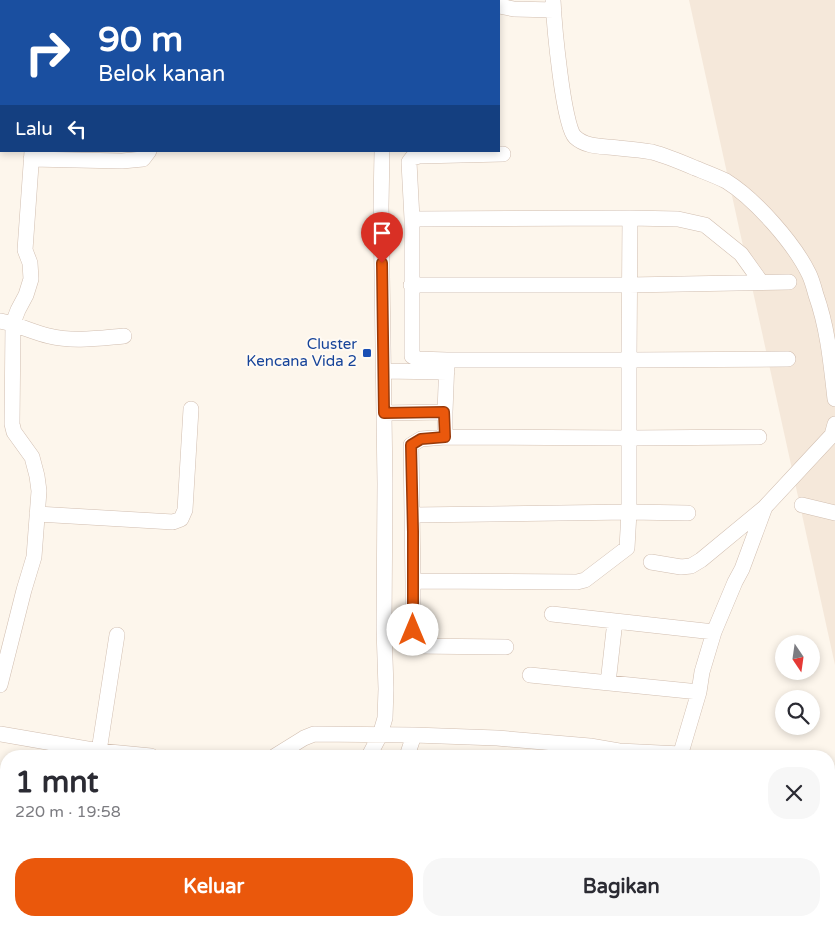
<!DOCTYPE html>
<html lang="id">
<head>
<meta charset="utf-8">
<style>
  :root { --surface:#fff; --page:#f7f7f7; --text:#2b2b33; --muted:#7c7c81; --accent:#ea580c }
  body { margin:0; font-family:"Varela Round",sans-serif; background:var(--page); color:var(--text); height:100vh; display:flex; flex-direction:column; font-size:19px; white-space:nowrap }
  * { box-sizing:border-box; margin:0 }
  p { font-size:16px; color:var(--muted) }
  .icon { flex:none; width:28px; height:28px; fill:none; stroke:currentColor; stroke-width:2; stroke-linecap:round; stroke-linejoin:round }
  .map { position:relative; flex:1; overflow:hidden }
  .side { position:absolute; left:0px; top:750px; width:835px; height:176px; display:flex; flex-direction:column; background:var(--surface); border-radius:20px 20px 0 0; box-shadow:0 2px 8px #0003 }
  .side>* { flex:none }
  .top-card { position:absolute; left:0px; top:0px; width:500px; height:152px; box-shadow:0 2px 8px #0003; background:#1a4fa0; color:#fff; overflow:hidden }
  .needle { width:32px; rotate:167deg }
  .tools { position:absolute; left:775px; top:635px; display:grid; gap:10px }
  .tools a { display:grid; place-items:center; width:45px; height:45px; border-radius:50%; background:var(--surface); box-shadow:0 2px 8px #0003; font-size:25px }
  .pin { position:absolute; display:grid; place-items:center; width:42px; height:42px; color:#fff; margin:-51px -21px; border-radius:50% 50% 50% 0; rotate:-45deg; box-shadow:0 0 5px #0007 }
  .pin .icon { rotate:45deg }
  .me { position:absolute; width:55px; margin:-28px; rotate:0deg; stroke-linejoin:round; filter:drop-shadow(0 0 4px #0008) }
  .turn { display:flex; align-items:center; gap:18px; height:105px; padding:0 15px; font-size:22px }
  .turn .icon { width:65px; height:65px; stroke-width:2.5 }
  .turn b { display:block; font-size:35px; line-height:42px }
  .then { display:flex; align-items:center; height:48px; padding:0 15px; background:#0003; gap:10px; font-size:19px }
  .round { display:grid; place-items:center; flex:none; width:52px; height:52px; border-radius:20px; background:var(--page) }
  .head { display:flex; align-items:center; justify-content:space-between; height:85px; padding:0 15px }
  h1 { font-size:30px; font-weight:800; line-height:38px }
  .action { display:flex; gap:10px; margin-top:auto; padding:10px 15px }
  .action a { flex:1; height:58px; border-radius:20px; background:var(--accent); color:#fff; font-size:20px; font-weight:800; line-height:58px; text-align:center }
  .action a+a { background:var(--page); color:var(--text) }
  .map>svg:first-child { display:block }
  .residential { fill:#f5e8da }
  .lines { fill:none; stroke-linecap:round; stroke-linejoin:round }
  .minor-casing { stroke:#d1beb0; stroke-width:16 }
  .minor { stroke:#fff; stroke-width:15 }
  .route-casing { stroke:#983908; stroke-width:12 }
  .route { stroke:#ea580c; stroke-width:9 }
  .transit-dot { fill:#1a4fb4; stroke:#fffaf3; stroke-width:2 }
  .labels { text-anchor:middle; stroke-width:4; stroke-linejoin:round; paint-order:stroke }
  .transit-label { font-size:15px; fill:#164399; stroke:#fffaf3; text-anchor:end }
</style>
</head>
<body>
<div class="map">
<svg width="835" height="926" viewBox="0 0 835 926">
  <rect width="100%" height="100%" fill="#fdf6ec"/>
  <!-- residential -->
  <path class="residential" d="M689 0H835V665Z"/>
  <g class="lines">
    <!-- minor casing -->
    <g class="minor-casing">
      <path id="minor" d="M342 0 343 1
        M467 0 473 1
        M553 0C554 22 563 126 575 137 587 148 604 146 618 148 629 149 641 150 652 152 667 156 681 162 695 168 705 172 716 176 726 181 755 199 794 243 809 274 812 280 814 288 816 295 828 329 831 364 835 399
        M254 1V0
        M499 6 514 9 554 10
        M0 88 1 89
        M31 159 122 161 143 159 149 151
        M630 218 678 219 705 225 741 254 761 282
        M412 219 630 218 629 360 788 359
        M411 285H629L789 282
        M0 321C17 324 32 332 49 336 73 342 100 338 124 336
        M383 371 447 372
        M384 413 445 412
        M445 437V412L447 360
        M802 505 835 513
        M37 514 173 522 181 519 185 510 191 409
        M413 515 629 512V360H447L418 359 412 356V219L409 162 412 158 419 156 503 154
        M651 562 681 567 691 566 701 560 764 508
        M413 581 577 582 585 580 627 548 629 512 688 513
        M552 614 714 632
        M506 647 413 646V581L411 445 421 439 445 437 629 438 759 437
        M530 675 699 692
        M608 683 615 621
        M0 685 24 590 34 557 39 491 37 476 32 457 14 432 12 424 13 323 18 310 26 295 31 279 30 263 25 250 32 151
        M0 734 99 751 151 756
        M99 751 117 635
        M275 756 304 738 314 734 414 735 497 738 590 746 619 751 681 754
        M369 756 380 735 385 718 386 689 384 628 385 483 381 206 382 151
        M407 756 414 735
        M680 756 699 692 702 672 714 632 735 582 742 569 765 507 832 435 835 424
        M648 920 659 926
        M85 926 86 920
        M198 926 199 920
        M284 926 285 920
        M477 926 478 920
        M784 926 786 920"/>
    </g>
    <!-- minor -->
    <use href="#minor" class="minor"/>
  </g>
  <g class="lines">
    <!-- route casing -->
    <g class="route-casing">
      <path id="route" d="M382 263 384 413 444 412 445 437 421 439 411 445 413 532V630"/>
    </g>
    <!-- route -->
    <use href="#route" class="route"/>
  </g>
  <!-- markers -->
  <rect class="transit-dot" x="362" y="348" width="10" height="10" rx="2.5"/>
  <g class="labels">
    <!-- transit labels -->
    <g class="transit-label">
      <text x="357" y="349">Cluster<tspan x="357" dy="17">Kencana Vida 2</tspan></text>
    </g>
  </g>
</svg>
<div class="tools">
<a><svg class="needle" viewBox="-14 -14 28 28"><path d="M0-13l5 13h-10z" fill="#e53935"/><path d="M0 13l5-13h-10z" fill="#7c7c81"/></svg></a>
<a><svg class="icon" aria-label="search" viewBox="0 0 24 24"><circle cx="10" cy="10" r="6"/><path d="M15 15l6 6"/></svg></a>
</div>
<div class="pin" style="left:382px;top:263px;background:#d93025"><svg class="icon" aria-label="arrive" viewBox="0 0 24 24"><path d="M6 21V4h12l-3 4 3 4H6"/></svg></div>
<svg class="me" style="left:413px;top:630px" viewBox="-20 -20 40 40"><circle r="19" fill="#fff"/><path d="M0-13L10 11 0 6-10 11z" fill="#ea580c"/></svg>
<div class="top-card">
<div class="turn"><svg class="icon" aria-label="right" viewBox="0 0 24 24"><path d="M7 20v-9h11M14 6l5 5-5 5"/></svg><div><b>90 m</b>Belok kanan</div></div>
<div class="then">Lalu<svg class="icon" aria-label="left" viewBox="0 0 24 24"><path d="M17 20v-9H6M10 6l-5 5 5 5"/></svg></div>
</div>
<section class="side">
<div class="head"><div><h1>1 mnt</h1><p>220 m · 19:58</p></div><a class="round"><svg class="icon" aria-label="close" viewBox="0 0 24 24"><path d="M6 6l12 12M18 6L6 18"/></svg></a></div>
<div class="action"><a>Keluar</a><a>Bagikan</a></div>
</section>
</div>
</body>
</html>
